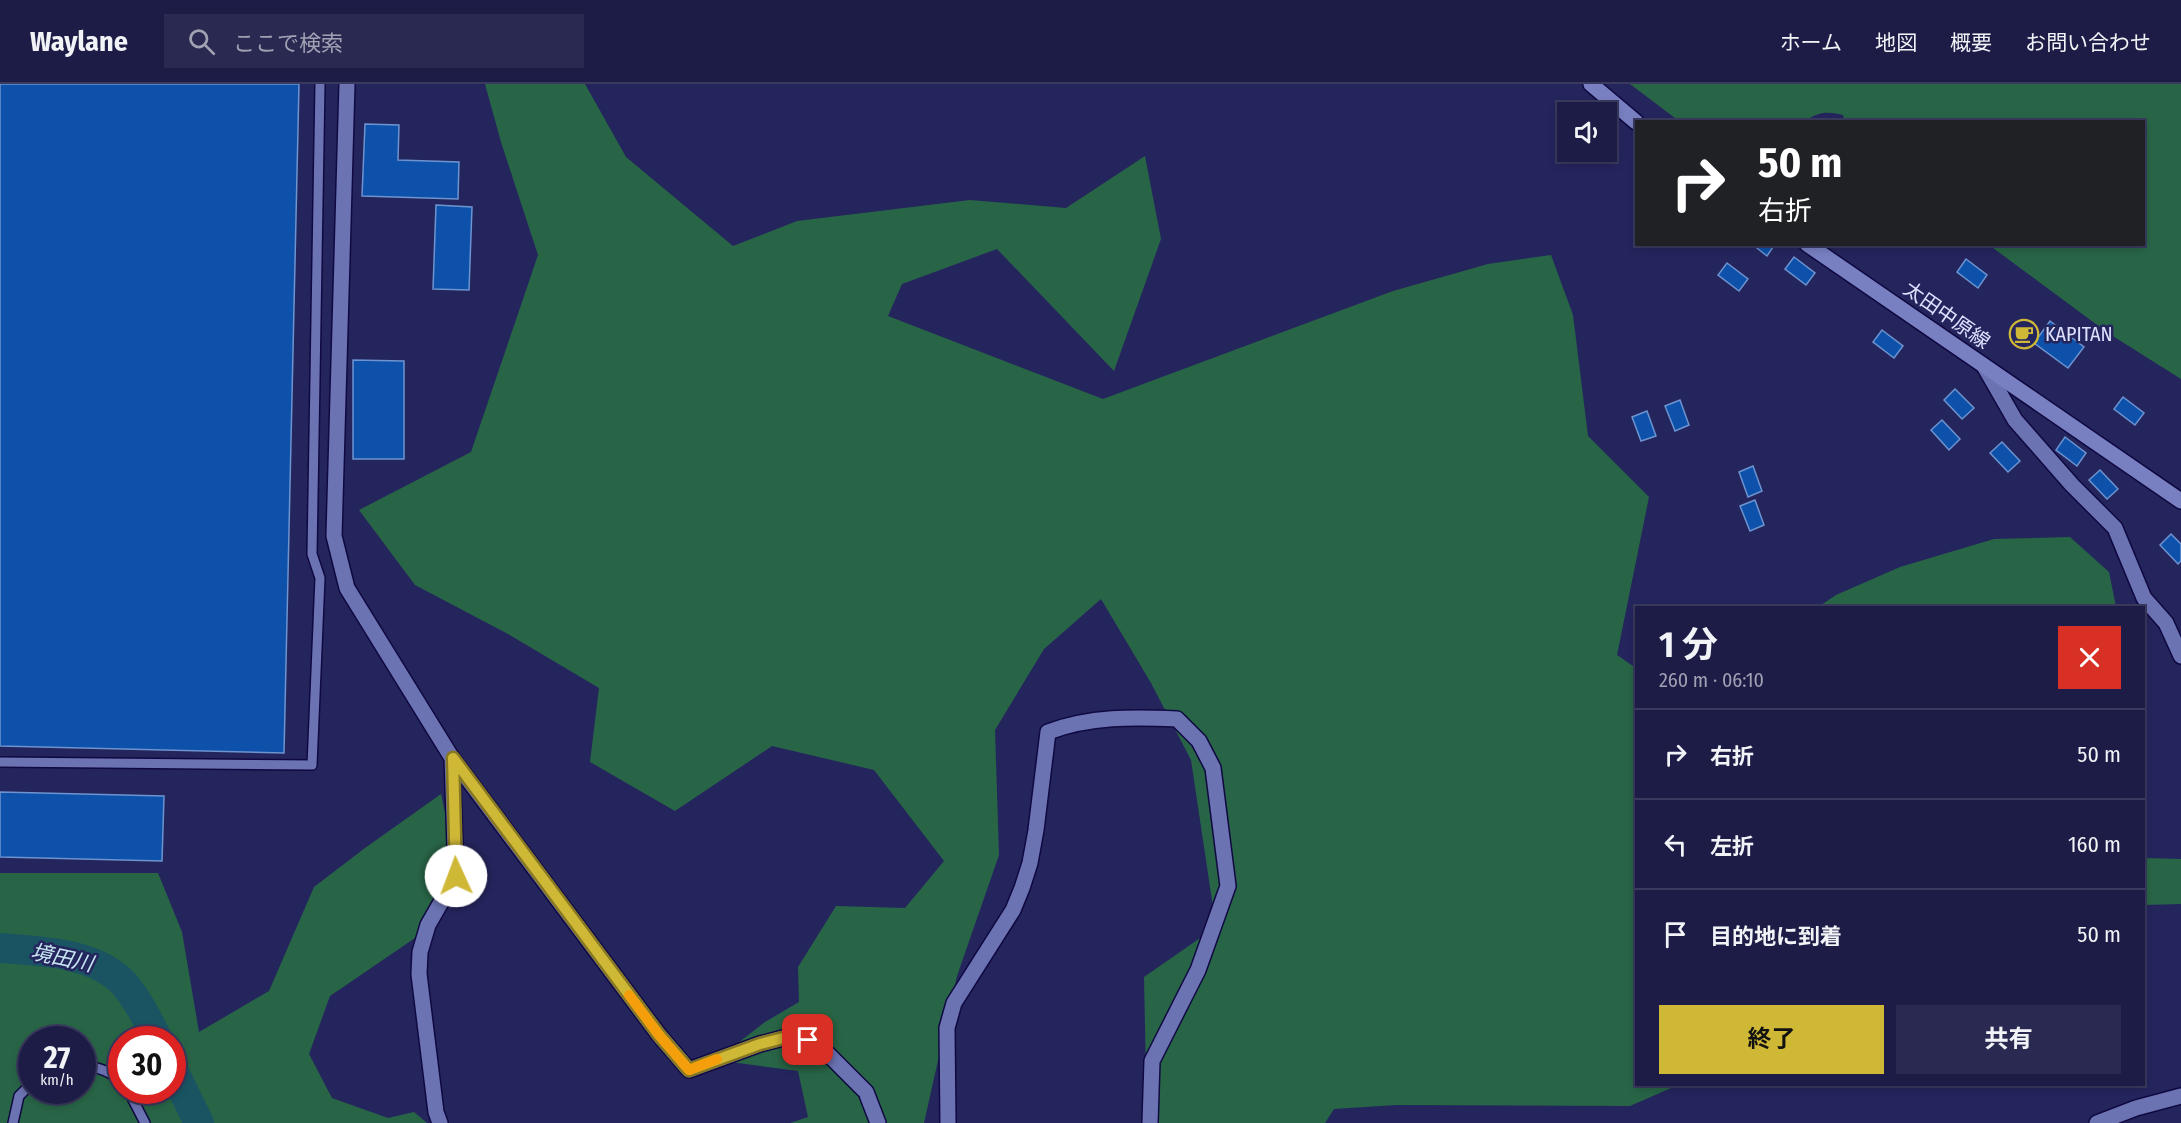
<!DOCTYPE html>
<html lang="ja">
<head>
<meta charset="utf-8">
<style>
  :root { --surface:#1c1c46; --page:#292951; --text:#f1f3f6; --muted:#a0a1b3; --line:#3a3a5f; --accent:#d0b837 }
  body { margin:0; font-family:"Fira Sans Condensed","Noto Sans JP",sans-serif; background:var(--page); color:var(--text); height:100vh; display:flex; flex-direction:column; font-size:22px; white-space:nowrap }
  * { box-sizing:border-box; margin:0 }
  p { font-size:20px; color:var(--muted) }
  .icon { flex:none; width:33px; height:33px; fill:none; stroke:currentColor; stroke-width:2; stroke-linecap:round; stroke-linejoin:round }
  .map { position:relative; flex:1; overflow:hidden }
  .panel { position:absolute; left:1635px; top:522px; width:510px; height:480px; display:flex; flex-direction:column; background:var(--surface); border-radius:0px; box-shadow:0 3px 9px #0003,0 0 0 2px var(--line) }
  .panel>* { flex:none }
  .hud { position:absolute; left:1635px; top:36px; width:510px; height:126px; border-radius:0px; box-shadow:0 3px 9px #0003,0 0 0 2px var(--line); background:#202124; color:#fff; overflow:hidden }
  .fabs { position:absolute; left:1557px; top:18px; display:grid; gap:12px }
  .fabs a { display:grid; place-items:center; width:60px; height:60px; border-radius:0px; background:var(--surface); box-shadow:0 3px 9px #0003,0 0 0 2px var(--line); font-size:30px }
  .speed { position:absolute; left:18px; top:942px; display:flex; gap:12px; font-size:30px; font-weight:700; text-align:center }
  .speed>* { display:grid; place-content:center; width:78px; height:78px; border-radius:50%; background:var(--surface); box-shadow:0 3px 9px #0003,0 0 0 2px var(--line); line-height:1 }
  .speed small { font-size:15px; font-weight:400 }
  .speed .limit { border:9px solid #d22; background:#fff; color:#111 }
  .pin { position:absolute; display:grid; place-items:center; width:51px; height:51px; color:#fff; margin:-26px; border-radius:12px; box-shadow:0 3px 9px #0006 }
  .me { position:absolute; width:66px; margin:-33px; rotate:358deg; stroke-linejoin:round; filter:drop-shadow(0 0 4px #0008) }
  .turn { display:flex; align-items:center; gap:21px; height:126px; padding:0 24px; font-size:27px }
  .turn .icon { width:78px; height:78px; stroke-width:2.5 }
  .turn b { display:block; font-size:42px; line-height:51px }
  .round { display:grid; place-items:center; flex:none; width:63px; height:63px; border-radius:0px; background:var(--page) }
  .overview { display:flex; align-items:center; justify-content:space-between; height:102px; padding:0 24px }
  h1 { font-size:36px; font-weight:700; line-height:45px }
  .primary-button { display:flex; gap:12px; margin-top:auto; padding:12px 24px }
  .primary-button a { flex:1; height:69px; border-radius:0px; background:var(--accent); color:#111; font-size:24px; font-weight:700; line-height:69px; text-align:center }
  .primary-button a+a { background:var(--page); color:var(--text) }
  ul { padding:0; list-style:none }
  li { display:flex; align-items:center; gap:18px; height:90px; padding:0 24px; border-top:2px solid var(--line) }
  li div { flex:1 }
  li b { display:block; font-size:22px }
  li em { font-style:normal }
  header { display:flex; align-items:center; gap:36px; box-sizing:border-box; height:84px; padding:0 30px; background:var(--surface); border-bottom:2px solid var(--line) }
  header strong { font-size:28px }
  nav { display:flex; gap:33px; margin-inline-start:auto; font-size:21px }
  .search { width:420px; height:54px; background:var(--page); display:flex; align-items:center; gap:15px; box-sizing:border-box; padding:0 21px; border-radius:0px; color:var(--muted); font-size:22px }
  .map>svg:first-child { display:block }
  .green { fill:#286546; fill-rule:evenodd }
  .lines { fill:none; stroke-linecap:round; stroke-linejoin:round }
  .river { stroke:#1a5463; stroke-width:30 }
  .building { fill:#0e51ab; stroke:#6d94cf; stroke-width:1.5 }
  .service-casing { stroke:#100941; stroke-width:12 }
  .minor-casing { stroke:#100941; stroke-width:18 }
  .secondary-casing { stroke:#100941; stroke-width:18 }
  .service { stroke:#6c73b3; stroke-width:9 }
  .minor { stroke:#6c73b3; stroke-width:15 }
  .secondary { stroke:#7980c2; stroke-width:15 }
  .route-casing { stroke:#877824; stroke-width:15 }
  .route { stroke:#d0b837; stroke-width:10 }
  .slow { stroke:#f59e0b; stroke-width:10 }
  .labels { text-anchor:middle; stroke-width:5; stroke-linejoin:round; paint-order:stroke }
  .street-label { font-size:20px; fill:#dde2ff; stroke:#25255e }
  .poi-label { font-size:20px; fill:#dde2ff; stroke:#25255e; text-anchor:start }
  .water-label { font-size:21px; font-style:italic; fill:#c6e7f1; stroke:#25255e }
</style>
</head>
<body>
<header>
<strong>Waylane</strong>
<div class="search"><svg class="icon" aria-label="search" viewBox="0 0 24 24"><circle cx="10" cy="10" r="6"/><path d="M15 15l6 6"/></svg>ここで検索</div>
<nav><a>ホーム</a><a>地図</a><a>概要</a><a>お問い合わせ</a></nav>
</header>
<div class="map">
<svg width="2181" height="1039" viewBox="0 0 2181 1039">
  <rect width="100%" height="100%" fill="#25255e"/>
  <!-- green -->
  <path class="green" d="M485 0H585L626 73 733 162 797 137 970 116 1066 124 1145 72 1161 155 1114 287 997 165 902 200 888 232 1103 315 1393 207 1488 180 1551 171 1573 231 1588 352 1649 413 1617 571 1636 584V1000L1678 1001 1630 1022 1396 1021 1334 1025 1325 1039H1147L1144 893 1216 843 1191 676 1151 599 1101 515 1044 565 995 646 999 771 957 892 924 1039H790L808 1033 798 987 716 976 765 938 799 918 798 883 836 822 905 824 944 777 874 686 772 662 675 727 590 678 599 604 508 550 415 501 359 426 471 368 538 171 501 58Z
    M1630 0H2181V295L2108 249 1989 161 2144 160V38H1845L1843 31C1826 27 1819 28 1805 37H1679Z
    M2070 453 2109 488 2116 523H1818L1836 511 1900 483 1994 455Z
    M441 710 456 777 415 854 330 912 309 970 332 1014 388 1034 414 1028 427 1039H198L197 1037V1039H0V877L51 874 99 897 51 867 0 876V789H158L182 848 199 948 269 907 314 803 365 764ZM118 909 137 920 155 955 172 956V1006H122V956L150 955ZM32 956H82V1006H32Z
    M2144 774 2181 775V820L2144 821Z"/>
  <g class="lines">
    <!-- river -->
    <path class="river" d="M0 864C38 867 88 868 118 894 133 906 149 938 158 956
      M172 984 199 1039"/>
  </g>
  <!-- building -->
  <path class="building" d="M0 0H299L284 669 0 662Z
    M365 40 399 41 398 76 459 78 458 115 362 112Z
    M436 121 472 123 469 206 433 205Z
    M1752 160H1775L1767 172Z
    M1794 173 1815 189 1806 201 1785 185Z
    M1966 175 1987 191 1978 204 1957 188Z
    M1727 179 1748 195 1739 207 1718 191Z
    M2050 237 2084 263 2068 284 2034 259Z
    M1882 246 1903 262 1894 274 1873 258Z
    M353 276 404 277V375H353Z
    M1955 305 1974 324 1962 335 1944 316Z
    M2123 313 2144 329 2135 341 2114 325Z
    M1680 316 1689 341 1675 347 1665 322Z
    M1647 327 1656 352 1641 357 1632 333Z
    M1942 336 1960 355 1949 366 1931 346Z
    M2065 353 2086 369 2077 382 2056 366Z
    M2002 358 2020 377 2008 388 1990 369Z
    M1753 382 1762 407 1748 413 1739 388Z
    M2100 386 2118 405 2107 415 2089 396Z
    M1755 416 1764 441 1750 447 1740 422Z
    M2171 450 2181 460V477L2178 480 2160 461Z
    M0 708 164 712 162 777 0 773Z"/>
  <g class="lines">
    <!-- service casing -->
    <g class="service-casing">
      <path id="service" d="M0 678 312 681 320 494 312 470 320 0
        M82 981C98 983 111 987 122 998
        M128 1006 145 1039
        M13 1039 19 1012 32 999"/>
    </g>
    <!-- minor casing -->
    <g class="minor-casing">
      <path id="minor" d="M347 0 334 452 347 504 452 674 659 951 689 986 760 960 787 953 808 956 827 969 866 1008 878 1039
        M1984 282 2015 336 2072 401 2115 444 2144 514 2166 539 2181 572
        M440 1039 436 1028 419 890 420 868 428 841 456 792 452 674
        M948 1039 947 944 954 919 1013 826 1022 804 1030 779 1036 746 1048 648C1090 632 1134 633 1177 635L1199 657 1213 684 1228 802 1198 886 1152 977 1150 1039
        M2097 1039 2136 1024 2181 1012"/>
    </g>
    <!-- secondary casing -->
    <g class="secondary-casing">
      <path id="secondary" d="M1591 0 1636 38
        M1807 160 2181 417"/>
    </g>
    <!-- service -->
    <use href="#service" class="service"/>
    <!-- minor -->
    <use href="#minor" class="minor"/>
    <!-- secondary -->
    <use href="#secondary" class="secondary"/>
  </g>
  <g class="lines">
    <!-- route casing -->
    <g class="route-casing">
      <path id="route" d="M456 792 453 674 659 951 689 986 760 960 787 953 808 956"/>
    </g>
    <!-- route -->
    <use href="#route" class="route"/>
    <!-- slow -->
    <path class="slow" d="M629 911 659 951 689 986 717 975"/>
  </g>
  <!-- icons -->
  <defs>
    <g id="cafe-ring" transform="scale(1.5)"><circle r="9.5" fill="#25255e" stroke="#d0b837" stroke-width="1.5"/><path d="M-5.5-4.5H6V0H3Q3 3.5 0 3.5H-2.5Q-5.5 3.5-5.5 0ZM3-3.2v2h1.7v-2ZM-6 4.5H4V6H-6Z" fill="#d0b837"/></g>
  </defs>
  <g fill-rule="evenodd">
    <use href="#cafe-ring" x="2024" y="250"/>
  </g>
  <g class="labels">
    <!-- street labels -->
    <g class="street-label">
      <text transform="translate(1947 231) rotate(35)" y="7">太田中原線</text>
    </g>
    <!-- poi labels -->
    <g class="poi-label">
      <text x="2045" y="257">KAPITAN</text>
    </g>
    <!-- water labels -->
    <g class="water-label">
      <text transform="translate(62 874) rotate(12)" y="7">境田川</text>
    </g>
  </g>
</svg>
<div class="fabs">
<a><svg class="icon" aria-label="sound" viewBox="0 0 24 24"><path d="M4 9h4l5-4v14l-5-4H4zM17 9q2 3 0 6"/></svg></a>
</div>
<div class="speed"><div>27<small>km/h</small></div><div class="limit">30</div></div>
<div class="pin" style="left:808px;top:956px;background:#d93025"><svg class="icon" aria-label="arrive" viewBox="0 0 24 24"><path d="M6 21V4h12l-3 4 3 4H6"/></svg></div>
<svg class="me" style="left:456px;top:792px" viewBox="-20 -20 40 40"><circle r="19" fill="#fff"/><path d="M0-13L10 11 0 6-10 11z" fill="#d0b837"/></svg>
<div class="hud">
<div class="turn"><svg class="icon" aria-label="right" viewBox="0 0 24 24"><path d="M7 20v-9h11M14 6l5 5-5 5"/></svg><div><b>50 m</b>右折</div></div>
</div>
<section class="panel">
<div class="overview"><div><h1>1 分</h1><p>260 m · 06:10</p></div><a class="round" style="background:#d93025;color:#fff"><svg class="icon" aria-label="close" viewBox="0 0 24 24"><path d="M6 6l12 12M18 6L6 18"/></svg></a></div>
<ul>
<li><svg class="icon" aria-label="right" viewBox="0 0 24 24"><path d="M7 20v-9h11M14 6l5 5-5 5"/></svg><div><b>右折</b></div><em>50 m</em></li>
<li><svg class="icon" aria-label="left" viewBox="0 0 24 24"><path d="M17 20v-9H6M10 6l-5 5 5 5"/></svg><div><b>左折</b></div><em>160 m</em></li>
<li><svg class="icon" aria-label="arrive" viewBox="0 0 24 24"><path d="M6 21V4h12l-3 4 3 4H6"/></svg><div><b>目的地に到着</b></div><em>50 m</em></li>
</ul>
<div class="primary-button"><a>終了</a><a>共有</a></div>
</section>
</div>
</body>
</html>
